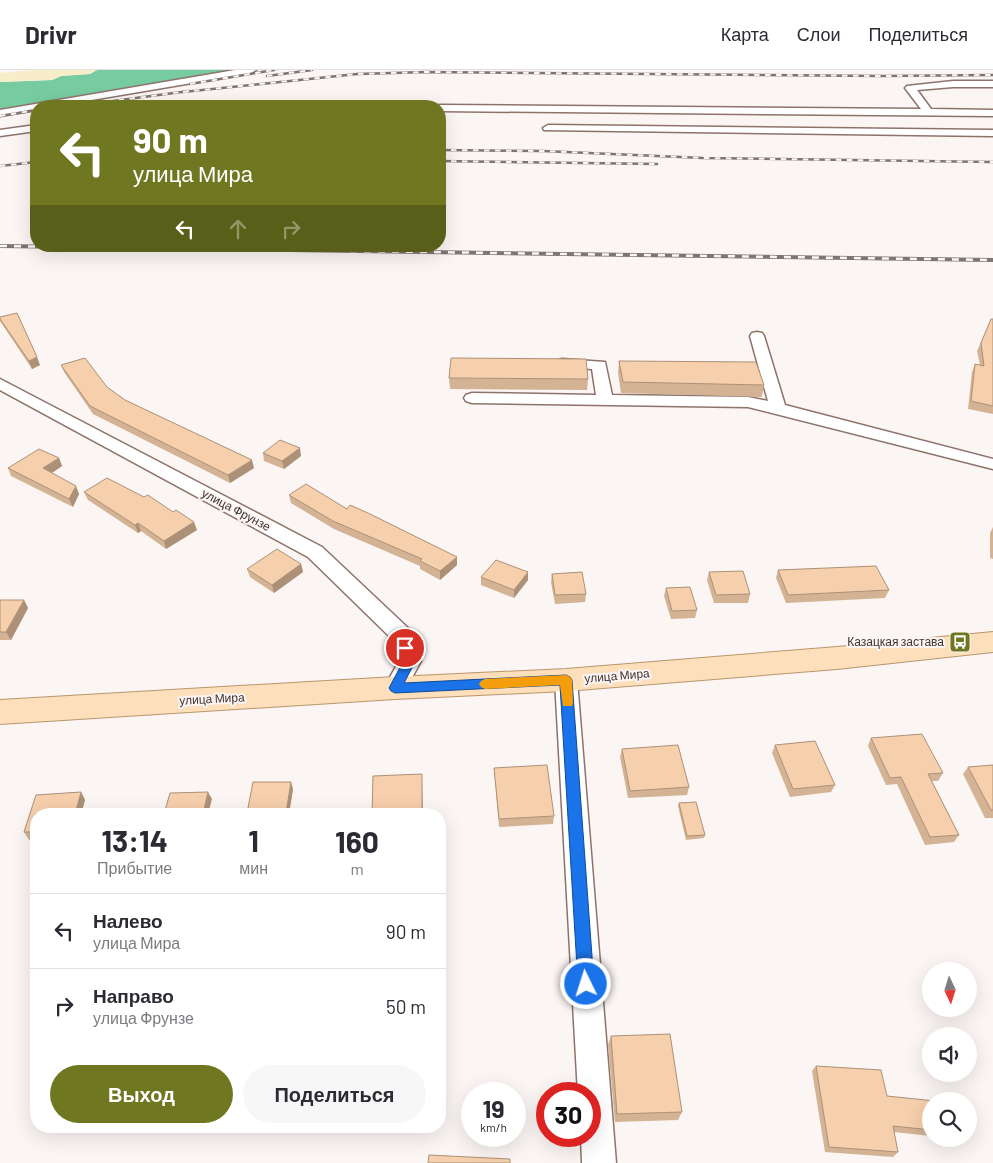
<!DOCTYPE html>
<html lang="ru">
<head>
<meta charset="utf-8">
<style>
  :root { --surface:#fff; --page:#f7f7f7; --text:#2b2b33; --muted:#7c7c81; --line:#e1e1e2; --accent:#6f7720 }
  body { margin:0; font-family:Barlow,sans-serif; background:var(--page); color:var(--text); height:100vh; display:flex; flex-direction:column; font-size:19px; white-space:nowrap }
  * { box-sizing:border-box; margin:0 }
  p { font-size:16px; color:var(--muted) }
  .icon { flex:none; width:28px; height:28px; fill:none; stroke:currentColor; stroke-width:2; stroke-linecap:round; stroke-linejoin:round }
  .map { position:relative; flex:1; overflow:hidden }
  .drawer { position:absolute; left:30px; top:738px; width:416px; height:325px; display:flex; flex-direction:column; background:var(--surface); border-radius:20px; box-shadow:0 5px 20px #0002 }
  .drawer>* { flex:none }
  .guide { position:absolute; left:30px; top:30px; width:416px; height:152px; border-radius:20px; box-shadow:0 5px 20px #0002; background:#6f7720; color:#fff; overflow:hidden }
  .needle { width:32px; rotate:176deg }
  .controls { position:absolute; left:922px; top:892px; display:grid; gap:10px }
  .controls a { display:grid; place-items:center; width:55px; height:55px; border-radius:50%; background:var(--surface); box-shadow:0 5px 20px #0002; font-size:25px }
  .speed { position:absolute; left:461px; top:1012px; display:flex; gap:10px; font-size:25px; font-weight:700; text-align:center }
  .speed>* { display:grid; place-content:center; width:65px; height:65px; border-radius:50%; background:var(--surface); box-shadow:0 5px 20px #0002; line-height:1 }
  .speed small { font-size:12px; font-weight:400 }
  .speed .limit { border:8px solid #d22; background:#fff; color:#111 }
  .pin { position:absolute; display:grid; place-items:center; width:42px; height:42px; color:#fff; margin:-21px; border:2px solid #fff; border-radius:50%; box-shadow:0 1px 5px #0007 }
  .me { position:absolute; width:55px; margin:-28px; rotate:356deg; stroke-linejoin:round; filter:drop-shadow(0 0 4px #0008) }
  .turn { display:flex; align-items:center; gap:18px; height:105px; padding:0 20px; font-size:22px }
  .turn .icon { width:65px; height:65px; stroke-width:2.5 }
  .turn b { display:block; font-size:35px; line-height:42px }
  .lanes { display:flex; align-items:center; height:48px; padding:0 20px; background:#0003; justify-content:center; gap:25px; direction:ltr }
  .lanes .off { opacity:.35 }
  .eta { display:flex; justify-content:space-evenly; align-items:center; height:85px; text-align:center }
  .eta b { font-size:30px; font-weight:700; line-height:35px }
  .action { display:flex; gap:10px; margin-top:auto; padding:10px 20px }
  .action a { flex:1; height:58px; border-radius:30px; background:var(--accent); color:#fff; font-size:20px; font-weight:700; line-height:58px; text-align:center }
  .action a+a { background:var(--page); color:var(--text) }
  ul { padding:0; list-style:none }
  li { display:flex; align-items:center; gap:15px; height:75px; padding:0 20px; border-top:1px solid var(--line) }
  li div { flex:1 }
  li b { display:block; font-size:19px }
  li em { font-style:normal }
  header { display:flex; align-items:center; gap:30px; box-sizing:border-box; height:70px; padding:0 25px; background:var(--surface); border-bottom:1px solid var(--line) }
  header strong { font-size:24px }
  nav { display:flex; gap:28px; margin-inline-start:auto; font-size:18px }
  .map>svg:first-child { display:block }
  .forest { fill:#76cca0 }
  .sand { fill:#f7edc8 }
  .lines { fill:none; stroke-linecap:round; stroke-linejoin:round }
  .minor-casing { stroke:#8e736a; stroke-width:3 }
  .major-casing { stroke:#ba956d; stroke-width:2 }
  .minor { fill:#fff; fill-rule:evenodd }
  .major { fill:#fddfbb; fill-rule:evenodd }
  .rail-far1-casing { stroke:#7e7471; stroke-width:2.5 }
  .rail-casing { stroke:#7e7471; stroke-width:4 }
  .rail-far1 { stroke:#fbf5f3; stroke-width:2; stroke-dasharray:5.5; stroke-linecap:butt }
  .rail { stroke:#fbf5f3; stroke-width:2.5; stroke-dasharray:7; stroke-linecap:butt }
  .wall { fill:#d4b294 }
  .shaded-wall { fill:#ac9178 }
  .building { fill:#f6cfac; stroke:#ac9178 }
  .route { fill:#1a73e8; stroke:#114b97 }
  .slow { fill:#f59e0b }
  .labels { text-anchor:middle; stroke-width:4; stroke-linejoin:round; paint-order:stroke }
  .street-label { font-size:12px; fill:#403430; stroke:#fbf5f3 }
  .poi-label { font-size:12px; fill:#403430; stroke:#fbf5f3; text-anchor:end }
</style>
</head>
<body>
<header>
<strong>Drivr</strong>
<nav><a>Карта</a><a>Слои</a><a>Поделиться</a></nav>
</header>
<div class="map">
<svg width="993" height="1093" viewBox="0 0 993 1093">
  <rect width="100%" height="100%" fill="#fbf5f3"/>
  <!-- forest -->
  <path class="forest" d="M97 0H231L0 39V12L52 10 61 6 90 4Z"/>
  <!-- sand -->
  <path class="sand" d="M36 0H97L89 4 61 6 52 10 0 12V3Z"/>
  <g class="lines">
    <!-- minor casing -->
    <g class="minor-casing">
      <path id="minor" d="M235 0H256L251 3 56 36H36V40L0 46V40Z
        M953 11H993V17H953L917 20 931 39 993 40V46L440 41V36H436L440 35 921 39 905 18 907 16Z
        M36 55V61L0 66V60Z
        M548 55 993 60V66L544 60 543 58Z
        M757 262 762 263 764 266 785 335 993 389V399L748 337 472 333 466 331 464 328 466 325 472 323 596 325 592 299 556 297 554 294 556 291 562 289 605 292 612 325 748 327 768 331 750 266 752 263Z
        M0 309 322 477 408 558 421 591 403 624 395 627 387 624 384 618 399 591 391 568 308 487 0 320Z
        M566 601 574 604 577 610 616 1093H582L581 1066H590V1024H578L555 610 558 604Z"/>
    </g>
    <!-- major casing -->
    <g class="major-casing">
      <path id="major" d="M993 562V582L837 599 566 621 395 629 0 654V630L395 607 566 599 837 577Z"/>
    </g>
    <!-- minor -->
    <use href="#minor" class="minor"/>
    <!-- major -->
    <use href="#major" class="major"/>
    <!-- rail-far1 casing -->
    <g class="rail-far1-casing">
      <path id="rail-far1" d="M267 6 312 0
        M190 14 274 0
        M183 22 357 4 427 2 883 6 993 5
        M59 36 82 32
        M75 36 189 21
        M0 46 36 40
        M440 80 543 81 703 88 993 92
        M440 91 657 94
        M0 96 36 92"/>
    </g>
    <!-- rail casing -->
    <g class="rail-casing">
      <path id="rail" d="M0 176 993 190"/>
    </g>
    <!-- rail-far1 -->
    <use href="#rail-far1" class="rail-far1"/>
    <!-- rail -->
    <use href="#rail" class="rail"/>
  </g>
  <!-- wall -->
  <path class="wall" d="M0 247 40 295 32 299 0 251Z
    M991 249H993V344L968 339 972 302 975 294 980 295 977 281Z
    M619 291 764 315 762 327 621 323 618 303Z
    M61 295 107 317 125 330 254 398 230 413 93 344 64 302Z
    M449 308 588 309 587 320 450 319Z
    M263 383 301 386 284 399 264 391Z
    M59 388 62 396 52 403 79 424 73 437 11 406 8 398Z
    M84 422 144 427 197 460 166 479 141 461 138 463 88 430Z
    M289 425 347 439 457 487V495L440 510 420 499V496L334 459 291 433Z
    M993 457V489L990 488V463Z
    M301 494 303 502 274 523 250 507 247 499Z
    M778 500 889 520 885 528 786 533 776 508Z
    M709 502 750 524 748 533H714L707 510Z
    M552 504 586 524 585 532 555 534 551 512Z
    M481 507 528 510 514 528 481 515Z
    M666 518 697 540 695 548 671 549 664 526Z
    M0 530H24L28 538 11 570H0Z
    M871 668 943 703 938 711H932L959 765 954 772 925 775 897 714 886 715 868 676Z
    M775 675 835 715 831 722 790 727 772 683Z
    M622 679 689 717 687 725 628 728 620 687Z
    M993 695V748H985L963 704 968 697Z
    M494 698 554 746 553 754 499 757Z
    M293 719 289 744H247V743Z
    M81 722 85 730 81 744H36V769L29 770 24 762 36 725Z
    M679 733 705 765 704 768 686 770 678 736Z
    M611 966 682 1042 678 1050 615 1052 608 975Z
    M816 996 887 1026 931 1031V1066L894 1062 898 1082 893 1087 825 1082 812 1001Z"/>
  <!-- shaded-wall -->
  <path class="shaded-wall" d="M37 287 40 295 32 299 29 291Z
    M300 378 301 386 284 399 282 391Z
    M59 388 62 396 47 406 43 398Z
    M252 390 254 398 230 413 228 405Z
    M76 416 79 424 73 437 69 429Z
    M194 452 197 460 166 479 164 471Z
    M138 453 141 461 138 463 135 455Z
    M457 487V495L440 510V501Z
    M301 494 303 502 274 523 272 515Z
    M528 502V510L514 528V520Z
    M24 530 28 538 11 570 6 562Z
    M422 704V711L423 744H422Z
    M291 712 293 719 289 744H286Z
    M81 722 85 730 81 744H75Z
    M208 722 212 729 208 744H203Z"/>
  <!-- building -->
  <path class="building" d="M17 243 37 287 29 291 0 249V247Z
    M991 249H993V336L971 331 975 294 984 296 981 273Z
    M85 288 107 317 125 330 252 390 228 405 90 336 61 295Z
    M451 288 586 289 588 309 449 308Z
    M619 291 756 292 764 315 623 312Z
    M280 370 300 378 282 391 263 383Z
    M39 379 59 388 43 398 76 416 69 429 8 398Z
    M107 408 144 427 148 425 173 442 176 440 194 452 164 471 138 453 135 455 84 422Z
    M306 414 347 439 350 435 368 443 457 487 440 501 420 491 422 489 333 451 289 425Z
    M277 479 301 494 272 515 247 499Z
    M496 490 528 502 514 520 481 507Z
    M876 496 889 520 788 525 778 500Z
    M743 501 750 524 716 525 709 502Z
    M582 502 586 524 555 525 552 504Z
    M690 517 697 540 672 541 666 518Z
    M0 530H24L6 562H0Z
    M922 664 943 703 928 704 959 765 930 767 901 707 890 708 871 668Z
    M815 671 835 715 793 719 775 675Z
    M678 675 689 717 630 721 622 679Z
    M547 695 554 746 499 749 494 698Z
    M993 695V740H991L968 697Z
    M422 704V744H372L373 706Z
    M253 712H291L286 743H247Z
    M81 722 75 744H36V762H24L36 725Z
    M208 722 203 744H164L170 723Z
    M696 732 705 765 687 766 679 733Z
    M670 964 682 1042 617 1044 611 966Z
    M816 996 881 1000 887 1026 935 1031H931V1060L893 1056 898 1082 829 1077Z
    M429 1085 510 1089V1093H428Z"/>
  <!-- route -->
  <path class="route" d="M405 573 409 574 416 590 404 613 566 605 570 607 572 610 594 914 592 919 586 921 581 919 578 914 560 615 395 623 391 621 389 618 404 590 399 578Z"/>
  <!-- slow -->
  <path class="slow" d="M566 605 570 607 572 610 573 633 572 636H563L560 615 485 619 481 617 479 614 481 611 485 609Z"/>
  <!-- icons -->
  <defs>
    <g id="bus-square" transform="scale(1.125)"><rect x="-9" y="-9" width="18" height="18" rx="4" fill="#6f7720" stroke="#fbf5f3"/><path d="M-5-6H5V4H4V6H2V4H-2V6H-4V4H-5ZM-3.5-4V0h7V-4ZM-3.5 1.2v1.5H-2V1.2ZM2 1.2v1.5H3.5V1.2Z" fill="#fff"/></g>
  </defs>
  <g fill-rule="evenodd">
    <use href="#bus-square" x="960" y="572"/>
  </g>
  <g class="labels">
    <!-- street labels -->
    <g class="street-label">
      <text transform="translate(236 440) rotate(28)" y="4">улица Фрунзе</text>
      <text transform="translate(617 606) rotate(-5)" y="4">улица Мира</text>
      <text transform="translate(212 629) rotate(-3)" y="4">улица Мира</text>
    </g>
    <!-- poi labels -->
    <g class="poi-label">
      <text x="944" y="576">Казацкая застава</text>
    </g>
  </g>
</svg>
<div class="controls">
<a><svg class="needle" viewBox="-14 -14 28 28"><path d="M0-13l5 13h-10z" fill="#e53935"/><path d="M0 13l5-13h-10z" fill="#7c7c81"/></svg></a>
<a><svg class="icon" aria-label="sound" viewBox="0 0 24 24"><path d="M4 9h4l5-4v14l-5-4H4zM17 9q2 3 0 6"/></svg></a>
<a><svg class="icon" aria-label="search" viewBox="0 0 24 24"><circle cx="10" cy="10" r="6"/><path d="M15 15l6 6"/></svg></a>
</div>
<div class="speed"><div>19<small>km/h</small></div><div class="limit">30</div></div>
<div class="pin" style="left:405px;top:578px;background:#d93025"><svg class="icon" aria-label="arrive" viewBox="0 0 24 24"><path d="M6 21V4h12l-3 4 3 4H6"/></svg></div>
<svg class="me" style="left:586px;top:914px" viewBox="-20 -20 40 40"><circle r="17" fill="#1a73e8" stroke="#fff" stroke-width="3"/><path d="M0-11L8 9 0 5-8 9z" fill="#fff"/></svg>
<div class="guide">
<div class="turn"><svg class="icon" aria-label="left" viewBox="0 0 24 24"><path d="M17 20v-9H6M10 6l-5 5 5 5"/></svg><div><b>90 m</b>улица Мира</div></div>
<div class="lanes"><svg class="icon" aria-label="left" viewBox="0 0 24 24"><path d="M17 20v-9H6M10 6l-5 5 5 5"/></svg><svg class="icon off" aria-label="ahead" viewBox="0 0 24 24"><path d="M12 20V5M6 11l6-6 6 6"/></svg><svg class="icon off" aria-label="right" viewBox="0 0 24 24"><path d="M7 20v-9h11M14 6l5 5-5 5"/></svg></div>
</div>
<section class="drawer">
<div class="eta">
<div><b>13:14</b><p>Прибытие</p></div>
<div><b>1</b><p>мин</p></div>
<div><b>160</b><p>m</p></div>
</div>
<ul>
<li><svg class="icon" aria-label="left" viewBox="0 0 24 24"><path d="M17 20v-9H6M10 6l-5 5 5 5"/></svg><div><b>Налево</b><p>улица Мира</p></div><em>90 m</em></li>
<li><svg class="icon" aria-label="right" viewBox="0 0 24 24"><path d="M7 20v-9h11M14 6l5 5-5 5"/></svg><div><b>Направо</b><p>улица Фрунзе</p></div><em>50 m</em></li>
</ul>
<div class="action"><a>Выход</a><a>Поделиться</a></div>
</section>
</div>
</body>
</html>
